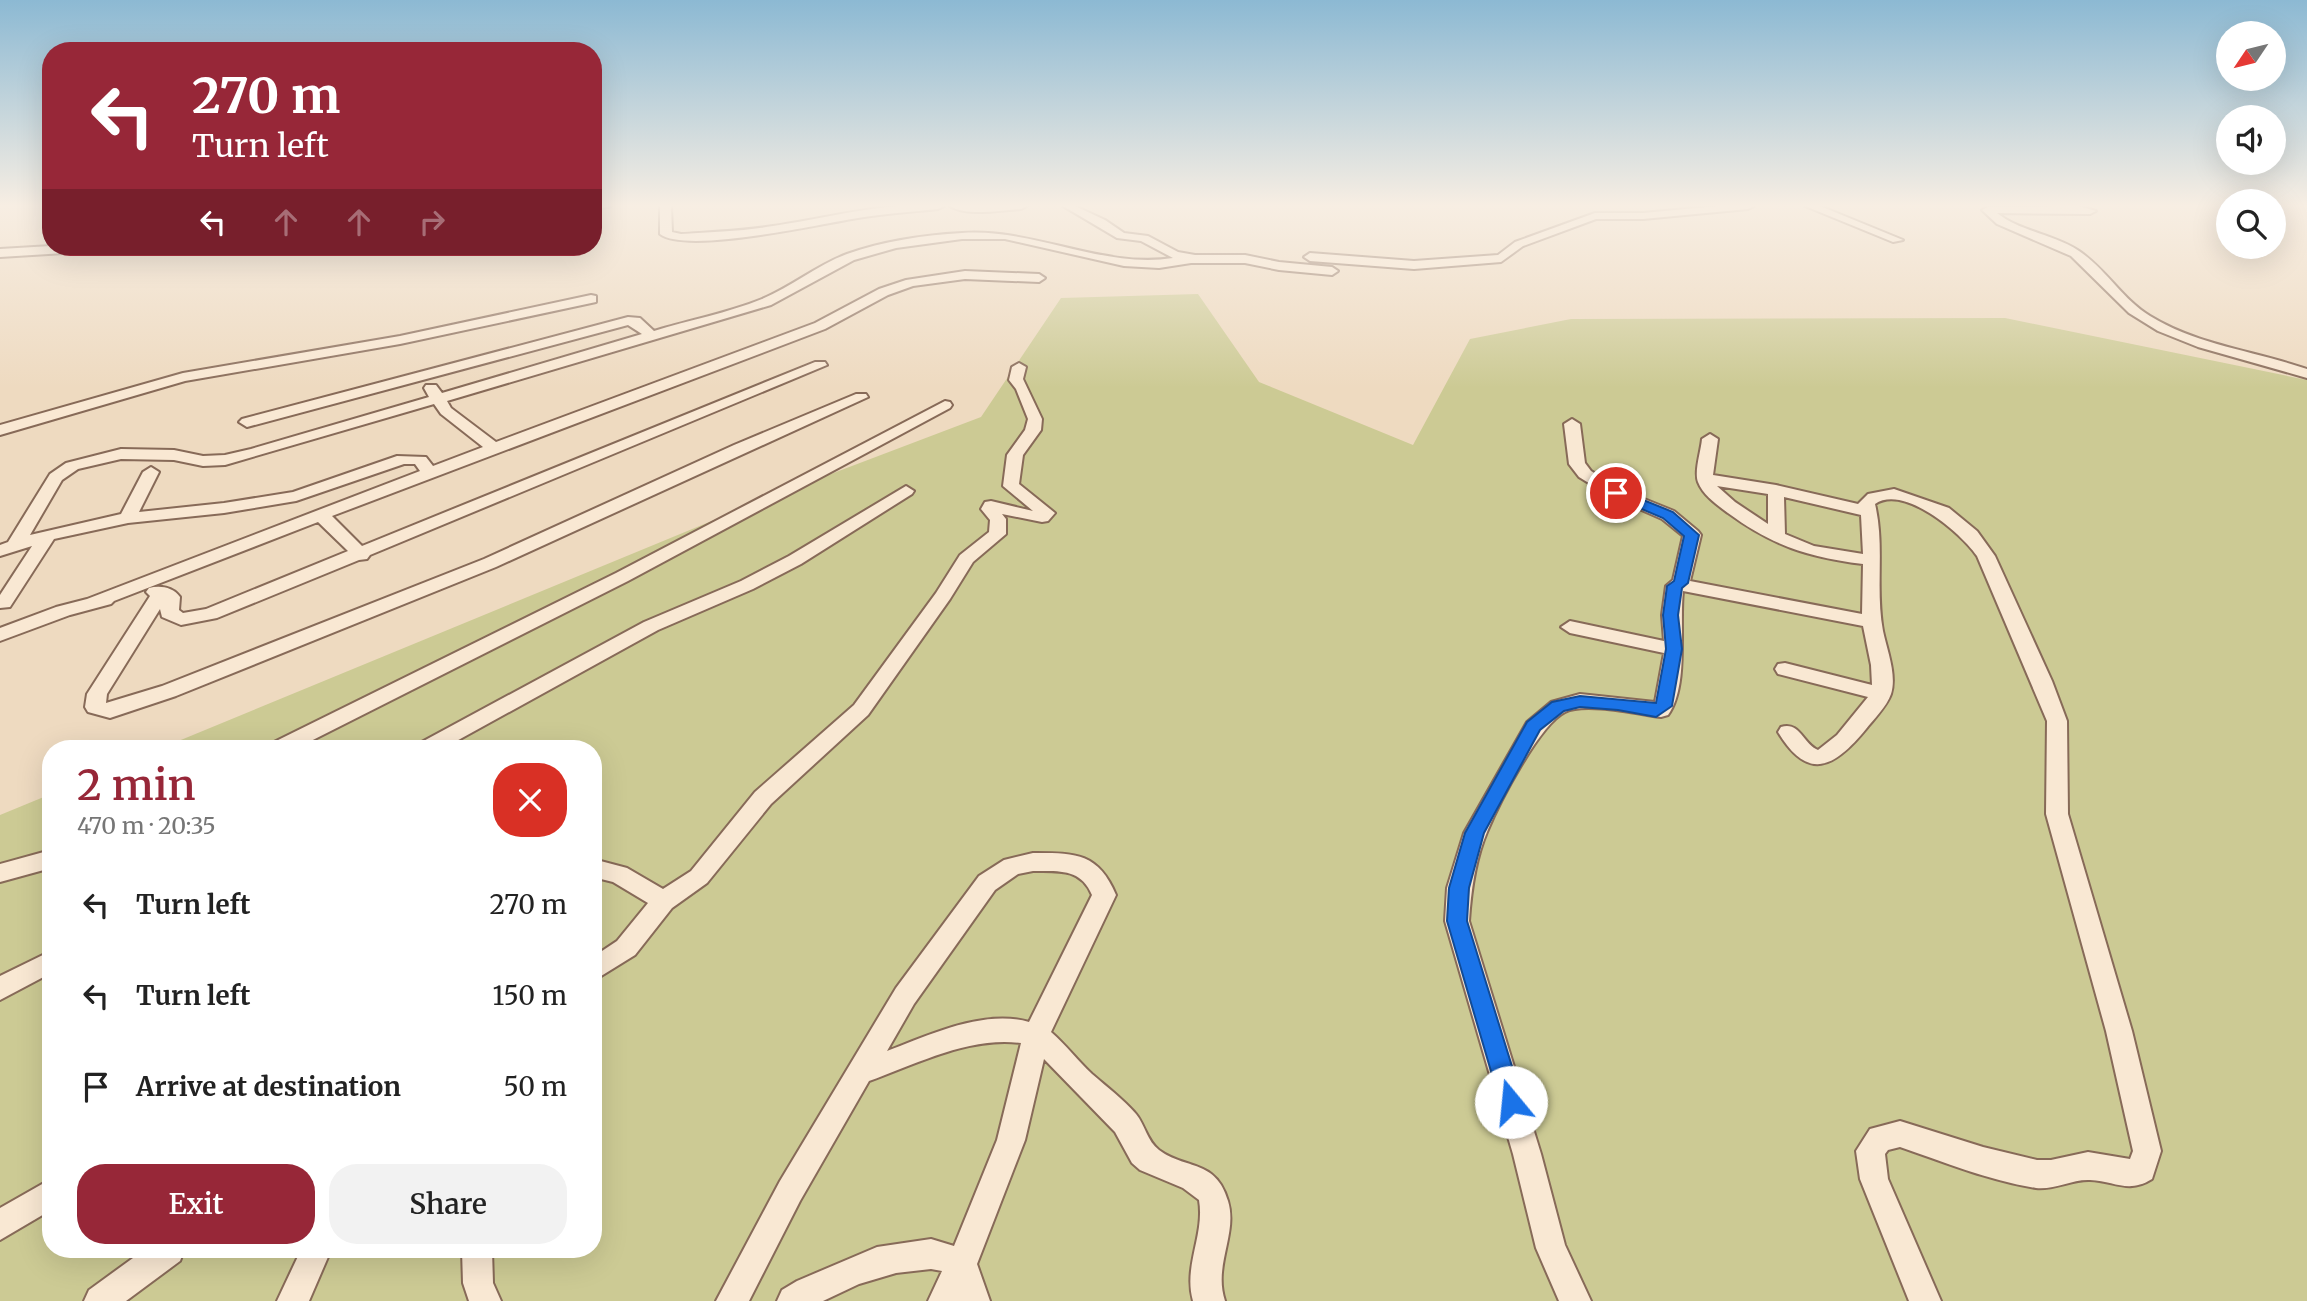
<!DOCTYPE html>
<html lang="en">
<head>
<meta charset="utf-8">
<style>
  :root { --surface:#fff; --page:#f2f2f2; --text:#222; --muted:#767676; --accent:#972738 }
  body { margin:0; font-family:Merriweather,serif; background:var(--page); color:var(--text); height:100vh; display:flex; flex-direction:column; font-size:26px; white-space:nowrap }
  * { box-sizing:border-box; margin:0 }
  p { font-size:23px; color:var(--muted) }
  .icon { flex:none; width:38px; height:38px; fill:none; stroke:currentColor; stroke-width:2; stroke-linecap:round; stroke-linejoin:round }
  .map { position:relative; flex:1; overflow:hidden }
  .sheet { position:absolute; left:42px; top:740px; width:560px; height:518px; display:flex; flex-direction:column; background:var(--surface); border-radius:28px; box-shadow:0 7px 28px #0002 }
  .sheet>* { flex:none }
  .top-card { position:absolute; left:42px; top:42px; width:560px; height:214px; border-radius:28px; box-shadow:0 7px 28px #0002; background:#972738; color:#fff; overflow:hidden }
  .needle { width:46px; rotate:235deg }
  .buttons { position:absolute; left:2216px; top:21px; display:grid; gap:14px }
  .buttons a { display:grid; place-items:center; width:70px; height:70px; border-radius:50%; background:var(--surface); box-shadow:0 7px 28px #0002; font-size:35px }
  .pin { position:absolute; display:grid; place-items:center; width:60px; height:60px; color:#fff; margin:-30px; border:4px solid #fff; border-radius:50%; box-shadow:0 2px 7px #0007 }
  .me { position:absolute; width:77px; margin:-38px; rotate:343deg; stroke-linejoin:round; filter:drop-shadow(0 0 5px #0008) }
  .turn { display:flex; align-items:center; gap:24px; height:147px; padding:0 35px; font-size:32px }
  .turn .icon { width:91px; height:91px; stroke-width:2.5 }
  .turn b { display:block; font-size:49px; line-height:60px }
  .lanes { display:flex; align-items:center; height:66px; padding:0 35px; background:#0003; justify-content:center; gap:35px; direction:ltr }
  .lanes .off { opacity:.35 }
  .round { display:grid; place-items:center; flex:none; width:74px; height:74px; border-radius:28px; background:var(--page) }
  .summary { display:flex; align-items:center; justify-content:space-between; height:119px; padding:0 35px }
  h1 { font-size:42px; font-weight:600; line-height:52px; color:var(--accent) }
  .action { display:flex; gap:14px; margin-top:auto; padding:14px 35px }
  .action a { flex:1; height:80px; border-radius:28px; background:var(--accent); color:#fff; font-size:28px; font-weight:600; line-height:80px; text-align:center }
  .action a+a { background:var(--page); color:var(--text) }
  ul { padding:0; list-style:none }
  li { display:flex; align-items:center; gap:21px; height:91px; padding:0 35px }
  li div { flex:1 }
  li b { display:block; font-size:26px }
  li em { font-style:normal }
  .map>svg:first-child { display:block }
  .green { fill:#ccca94 }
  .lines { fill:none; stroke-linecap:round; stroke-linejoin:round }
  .minor-casing { stroke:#876a58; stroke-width:4 }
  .minor { fill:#f9e8d3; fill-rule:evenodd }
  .route { fill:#1a73e8; stroke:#114b97; stroke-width:2 }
</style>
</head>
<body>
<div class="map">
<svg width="2307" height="1301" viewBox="0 0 2307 1301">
  <rect width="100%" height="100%" fill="#eedac0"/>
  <!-- green -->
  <path class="green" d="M1198 294 1259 382 1413 445 1470 339 1571 319 2005 318 2307 380V1301H0V815L51 794V1250H593V749H159L765 499 981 417 1061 298Z"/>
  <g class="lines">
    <!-- minor casing -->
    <g class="minor-casing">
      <path id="minor" d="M593 206H611L593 210Z
        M660 206H671L672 232 681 234C712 232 743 231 773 226 829 218 887 201 944 206L938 209C909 212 880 214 852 219 816 225 686 254 660 234Z
        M950 206H1027L1021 209C1001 210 967 217 950 206Z
        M1063 206H1075L1105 220 1124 233 1148 236 1178 252 1195 255H1245L1279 262 1332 267 1338 271 1332 275 1279 270 1245 263H1191L1159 268 1124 266 1005 239H962L896 248 854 260 771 305 447 401 451 408 496 442 815 323 879 289 906 280 965 271 1039 274 1045 278 1039 282 965 279 913 286 888 295 825 329 332 516 362 546 815 362H825L827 365 370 555 367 559 359 560 217 618 181 625 162 617 160 609 107 694 106 703 162 686 484 559 734 445 856 394H866L868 397 496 567 176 696 110 718 88 712 85 707 87 694 150 596 146 592 149 588C160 585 173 587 180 597L179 610 183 613 206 609 348 551 318 522 114 601 111 604 70 615 0 641V628L56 607 87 599 420 471 415 464H404L296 501 224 513 128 523 54 539 10 607 0 608V595L32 546 0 556V545L8 542 50 474 66 463 121 449 174 450 203 456 225 455 251 449 429 397 424 388 426 385H436L442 393 642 334 628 325 247 427 239 422 242 419 628 317 640 318 654 331C689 320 728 313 762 299 791 287 817 265 847 254 883 241 925 235 962 233 1034 228 1102 269 1173 258L1141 241 1117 238ZM434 404 441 414 483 447 433 466 426 457 397 456 293 492 224 503 139 512 159 472 151 467 143 472 121 514 30 535 62 480 78 469 121 459 174 460 203 466 225 465Z
        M1718 206H1754L1748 209 1643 219H1596L1523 246 1501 262 1414 269 1310 261 1304 257 1310 253 1414 261 1498 255 1515 242 1595 213H1643Z
        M1805 206H1820L1903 240 1893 242Z
        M2060 206H2079L2096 211 2090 214 1997 213C2021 232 2054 234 2079 251 2106 269 2122 299 2150 316 2197 345 2255 351 2307 369V378L2198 347 2158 331 2129 313 2071 256 1997 224 1982 210 1988 207Z
        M51 246V247H103L97 251 0 257V249Z
        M591 295 596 296V302L400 344 185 381 0 435V425L183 373 400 336Z
        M1019 363 1026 367 1023 379 1042 419 1041 430 1023 455 1019 484 1055 513 1048 521 1042 522 1002 514 1006 519V534L973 562 950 599 868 715 771 804 707 883 672 908 635 955 593 981V957L617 941 648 903 613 882 593 877V859L627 868 663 889 691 871 755 792 854 705 936 593 960 555 989 532 990 520 981 509 985 502 991 501 1033 511 1003 486 1007 455 1025 430 1028 419 1016 389 1009 380 1012 367Z
        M945 401 950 402 952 405 950 408 628 581 295 749H266L270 744 616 573Z
        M1572 419 1580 424 1585 463 1591 471 1622 490 1674 511 1698 531 1701 535 1690 581 1862 614 1863 564C1808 557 1773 546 1728 513 1717 505 1703 495 1698 482 1694 471 1701 451 1702 439L1710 434 1718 439 1713 475 1776 485 1858 504 1868 494 1894 489 1949 508 1977 531 1995 556 2052 681 2067 721 2068 814 2132 1031 2161 1151 2152 1179C2128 1194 2115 1181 2090 1180 2072 1179 2055 1190 2036 1188 1990 1181 1944 1162 1900 1147L1888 1150 1885 1154 1888 1179 1941 1301H1909L1860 1179 1856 1151 1870 1129 1900 1121 1983 1147 2037 1160H2051L2088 1152 2130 1159 2133 1151 2106 1031 2046 814 2047 721 1977 556C1961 533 1904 484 1875 504 1885 546 1875 589 1883 631 1887 650 1897 675 1891 694 1887 706 1874 719 1866 729 1834 768 1808 782 1778 732L1781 727C1800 721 1803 744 1818 750L1837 735 1868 697 1778 674 1775 669 1778 664 1785 663 1872 685 1871 665 1863 626 1683 591C1679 626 1689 686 1668 715L1661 717C1638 714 1585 702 1565 712 1539 725 1499 803 1487 832 1475 860 1471 891 1469 921L1541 1154 1565 1245 1591 1301H1559L1536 1248 1513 1154 1445 921 1447 888 1464 833 1527 722 1551 702 1580 694 1655 702 1664 653 1570 633 1561 627 1570 621 1664 641 1662 615 1666 586 1673 580 1683 536 1662 519 1610 496 1579 477 1569 464 1564 424ZM1717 486 1768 494V524L1735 502ZM1784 497 1861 515 1863 554 1814 546 1785 534Z
        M906 486 914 491 912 494 801 564 753 589 658 630 442 749H414L418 744 644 622 741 581 789 556Z
        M51 850V868L0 882V864Z
        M1033 853C1074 853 1098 852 1116 895L1051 1032C1066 1045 1078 1061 1092 1074 1107 1087 1123 1099 1136 1114 1145 1125 1147 1141 1159 1150 1186 1170 1216 1159 1228 1201 1238 1234 1213 1265 1225 1301H1193C1183 1266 1205 1235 1199 1200L1183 1188 1140 1170 1132 1163 1115 1132 1044 1059 1025 1140 977 1264 990 1301H928L942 1271 931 1269 896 1273 859 1284 823 1301H777L782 1290 797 1281 877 1247 931 1239 954 1246 997 1140 1021 1043C970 1036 916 1064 869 1081L800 1201 749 1301H716L780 1181 896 988 979 876 1004 860ZM1033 871C1058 871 1081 868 1092 895L1029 1022C984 1009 929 1035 887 1051L914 1004 995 890 1018 874Z
        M51 951V973L0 1000V976Z
        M51 1179V1210L0 1240V1208Z
        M144 1250H184L180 1261 126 1301H84L89 1290Z
        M301 1250H331L309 1301H277Z
        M462 1250H492L493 1283 501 1301H469L463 1283Z"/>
    </g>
    <!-- minor -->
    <use href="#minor" class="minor"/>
  </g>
  <!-- sky -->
  <linearGradient id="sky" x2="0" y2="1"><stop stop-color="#8cb9d3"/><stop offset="0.53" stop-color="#f7eee3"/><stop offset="1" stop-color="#f7eee3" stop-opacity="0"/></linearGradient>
  <rect width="2307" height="388" fill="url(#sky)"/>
  <!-- route -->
  <path class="route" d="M1616 489 1673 512 1699 535 1688 583 1682 588 1678 615 1682 649 1672 706 1656 717 1618 710 1580 707 1564 711 1540 730 1484 833 1469 888 1467 921 1523 1102 1519 1110 1511 1113 1503 1110 1500 1102 1447 921 1449 888 1465 833 1527 722 1552 702 1580 696 1656 703 1666 649 1663 615 1667 586 1674 581 1684 536 1663 518 1611 496 1609 493Z"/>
</svg>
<div class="buttons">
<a><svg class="needle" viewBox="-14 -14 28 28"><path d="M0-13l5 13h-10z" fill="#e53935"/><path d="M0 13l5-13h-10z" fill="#767676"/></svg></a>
<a><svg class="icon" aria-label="sound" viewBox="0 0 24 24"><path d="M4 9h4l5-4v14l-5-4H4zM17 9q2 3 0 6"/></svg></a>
<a><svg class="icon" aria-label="search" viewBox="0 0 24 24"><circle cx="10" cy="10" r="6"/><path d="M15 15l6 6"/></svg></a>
</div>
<div class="pin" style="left:1616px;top:493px;background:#d93025"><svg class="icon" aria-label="arrive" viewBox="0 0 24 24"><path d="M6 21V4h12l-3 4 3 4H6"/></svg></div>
<svg class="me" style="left:1511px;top:1102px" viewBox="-20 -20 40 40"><circle r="19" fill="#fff"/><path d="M0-13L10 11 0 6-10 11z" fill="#1a73e8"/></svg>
<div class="top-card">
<div class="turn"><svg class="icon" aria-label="left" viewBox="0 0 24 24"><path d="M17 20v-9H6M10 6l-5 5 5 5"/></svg><div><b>270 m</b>Turn left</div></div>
<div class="lanes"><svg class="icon" aria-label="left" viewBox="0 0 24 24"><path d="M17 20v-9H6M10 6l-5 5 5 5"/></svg><svg class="icon off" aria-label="ahead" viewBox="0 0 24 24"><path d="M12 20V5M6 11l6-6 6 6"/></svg><svg class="icon off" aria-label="ahead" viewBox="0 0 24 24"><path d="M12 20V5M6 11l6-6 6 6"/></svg><svg class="icon off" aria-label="right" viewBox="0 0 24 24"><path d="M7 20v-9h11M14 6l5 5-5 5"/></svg></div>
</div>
<section class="sheet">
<div class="summary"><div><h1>2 min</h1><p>470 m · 20:35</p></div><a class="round" style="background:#d93025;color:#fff"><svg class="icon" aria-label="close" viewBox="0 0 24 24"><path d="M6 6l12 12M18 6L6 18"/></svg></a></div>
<ul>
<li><svg class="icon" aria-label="left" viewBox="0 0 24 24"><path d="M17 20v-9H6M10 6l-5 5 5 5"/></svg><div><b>Turn left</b></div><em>270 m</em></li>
<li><svg class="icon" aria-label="left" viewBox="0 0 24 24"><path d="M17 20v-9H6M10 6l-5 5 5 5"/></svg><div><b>Turn left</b></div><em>150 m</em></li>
<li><svg class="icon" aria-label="arrive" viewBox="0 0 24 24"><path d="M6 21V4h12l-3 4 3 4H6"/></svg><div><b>Arrive at destination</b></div><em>50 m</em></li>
</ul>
<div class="action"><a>Exit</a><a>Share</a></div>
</section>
</div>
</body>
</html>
